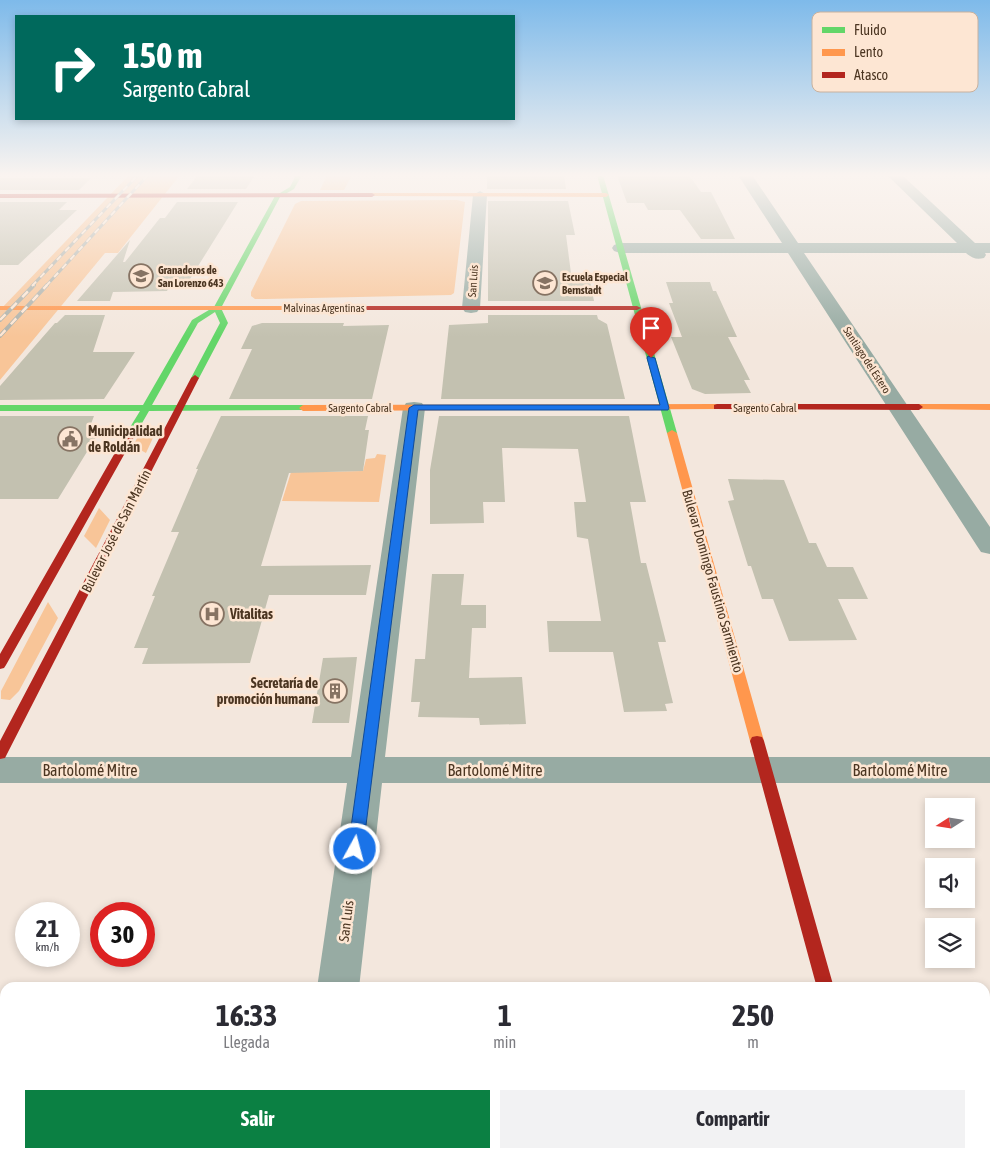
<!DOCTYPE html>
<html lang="es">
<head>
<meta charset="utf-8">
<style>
  :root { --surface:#fff; --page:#f2f2f3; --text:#2b2b33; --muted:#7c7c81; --accent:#0b8043 }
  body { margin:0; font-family:"Asap Condensed",sans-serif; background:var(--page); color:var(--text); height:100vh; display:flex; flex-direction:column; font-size:19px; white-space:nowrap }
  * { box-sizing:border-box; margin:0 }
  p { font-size:16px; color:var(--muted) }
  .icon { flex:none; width:28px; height:28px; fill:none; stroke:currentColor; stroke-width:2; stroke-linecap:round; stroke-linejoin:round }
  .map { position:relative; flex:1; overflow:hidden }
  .sheet { position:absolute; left:0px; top:982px; width:990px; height:176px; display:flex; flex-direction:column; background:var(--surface); border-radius:15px 15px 0 0; box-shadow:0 2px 8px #0003 }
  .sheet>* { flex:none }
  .guide { position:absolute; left:15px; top:15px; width:500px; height:105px; border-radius:0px; box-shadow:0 2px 8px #0003; background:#00695c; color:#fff; overflow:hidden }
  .needle { width:32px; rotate:258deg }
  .fabs { position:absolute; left:925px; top:798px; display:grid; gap:10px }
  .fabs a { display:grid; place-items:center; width:50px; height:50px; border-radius:0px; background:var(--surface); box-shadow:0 2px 8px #0003; font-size:25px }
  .speed { position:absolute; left:15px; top:902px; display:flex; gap:10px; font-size:25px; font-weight:700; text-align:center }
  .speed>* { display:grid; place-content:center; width:65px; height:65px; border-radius:50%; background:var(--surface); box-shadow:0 2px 8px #0003; line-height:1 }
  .speed small { font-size:12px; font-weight:400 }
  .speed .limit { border:8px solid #d22; background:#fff; color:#111 }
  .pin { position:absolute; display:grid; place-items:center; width:42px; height:42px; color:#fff; margin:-51px -21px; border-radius:50% 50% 50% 0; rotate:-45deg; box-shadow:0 0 5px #0007 }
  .pin .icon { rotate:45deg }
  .me { position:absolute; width:55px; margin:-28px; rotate:7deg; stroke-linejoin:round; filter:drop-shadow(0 0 4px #0008) }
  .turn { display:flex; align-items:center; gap:18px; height:105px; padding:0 25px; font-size:22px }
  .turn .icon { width:65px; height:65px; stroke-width:2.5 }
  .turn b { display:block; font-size:35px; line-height:42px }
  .eta { display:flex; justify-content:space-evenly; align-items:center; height:85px; text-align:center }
  .eta b { font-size:30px; font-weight:700; line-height:35px }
  .action { display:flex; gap:10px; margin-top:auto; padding:10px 25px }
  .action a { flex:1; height:58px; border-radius:0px; background:var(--accent); color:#fff; font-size:20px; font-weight:700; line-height:58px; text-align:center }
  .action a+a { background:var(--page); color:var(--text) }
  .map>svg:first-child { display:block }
  .green { fill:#f8c598 }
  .building { fill:#c3c1b0 }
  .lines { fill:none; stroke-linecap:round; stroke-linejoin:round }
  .street { fill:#97aba3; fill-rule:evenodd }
  .fast { fill:#63d668; fill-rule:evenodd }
  .slow { fill:#ff974d; fill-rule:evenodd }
  .jam { fill:#b3261e; fill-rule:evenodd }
  .rail-far1-casing { stroke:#adb1aa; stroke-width:3 }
  .rail-casing { stroke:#adb1aa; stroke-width:4 }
  .rail-far1 { stroke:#fde6d3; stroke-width:2; stroke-dasharray:6; stroke-linecap:butt }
  .rail { stroke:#fde6d3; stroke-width:2.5; stroke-dasharray:8; stroke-linecap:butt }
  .route { fill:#1a73e8; stroke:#114b97 }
  .labels { text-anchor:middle; stroke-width:5; stroke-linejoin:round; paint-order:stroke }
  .far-poi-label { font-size:11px; font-weight:bold; fill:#4b3521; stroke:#fde6d3; text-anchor:start }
  .far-street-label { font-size:11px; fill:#4b3521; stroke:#fde6d3 }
  .poi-label { font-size:14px; font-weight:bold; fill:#4b3521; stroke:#fde6d3; text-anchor:start }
  .street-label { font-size:14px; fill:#4b3521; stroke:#fde6d3 }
  .near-street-label { font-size:16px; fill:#4b3521; stroke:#fde6d3 }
  .key { fill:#fde6d3; stroke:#c8b19e; stroke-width:1 }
  .key-label { font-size:14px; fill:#4b3521 }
</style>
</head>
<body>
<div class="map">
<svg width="990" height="1158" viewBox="0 0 990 1158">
  <rect width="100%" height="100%" fill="#f3e7dd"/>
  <!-- green -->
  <path class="green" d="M129 175H180L118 253H105L0 380V310Z
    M327 175H352L344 190H320Z
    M457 200 465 202 454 293 451 295 265 299H255L251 296V292L295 204 301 201Z
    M153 426 157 429 146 453 133 446C138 436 141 430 153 426Z
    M377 454 386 455 379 502 282 501 296 456 322 472 363 471 366 459 375 458Z
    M99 508 110 520 96 548 84 536Z
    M48 602 58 618 19 691 10 700 1 699V691Z"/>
  <!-- building -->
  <path class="building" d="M198 175H255L246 189H187Z
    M487 175H564L566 189H487Z
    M617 175H689L701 192H711L735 239H701L680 210H648L644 203H627Z
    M0 178H91L79 190H0Z
    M488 201H568L575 235H566L572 281H590L594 301H488Z
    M0 202H67L59 210H77L18 265H0Z
    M177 202H238L185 287H169L167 291 113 292 110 301H77L130 240 123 262H125L160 218H165Z
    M666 282H710L713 291H716L737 337H728L750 380H744L751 393 705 394 692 389 671 337H682L669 303H673Z
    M65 315H105L93 352H135L104 399 0 400V386L55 323H57Z
    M488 315H597L598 319 607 324 625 399H441L449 325 488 323Z
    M262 323H344L343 326 389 325 372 399H229L252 349H241L252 326Z
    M0 416H94L89 429H101L58 499H0Z
    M221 416H368L365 430H369L363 471 289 473 261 566 371 565 366 595H269L250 663 142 664 148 648H134L155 596H152L179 532H171L198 469H196Z
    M439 416H629L646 502H630L641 563H646L666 642H658L673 703 665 704 667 711 624 712 613 652H549L547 621H601L588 539 577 537 574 502H586L578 449 502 448 505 502H483L484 523 430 524V470Z
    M728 479 784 480 809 543H816L827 567H853L868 599H838L857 640 789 641 773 599H762L751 566H748L728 501 734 500Z
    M432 574H464L461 605H486V628H472L469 678 522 677 526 724 480 725 479 718 418 717 420 702H411L415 659H425Z
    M357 657 349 723H312L323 658Z"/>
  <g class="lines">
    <!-- street -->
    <path class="street" d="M738 175H752L798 243H957L887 175H902L975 243H990V253H985L986 255 984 258C976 260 972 258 966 253H804L990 527V554L981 552 977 546 788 253H620L614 251 612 248 614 245 620 243H782Z
      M480 191 487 195 480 308 477 312 471 313 465 312 462 308 473 195Z
      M414 402 422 403 425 408 385 757H990V783H382L359 988H317L347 783H0V757H351L403 408 406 403Z
      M292 1154H340V1158H292Z"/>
    <!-- fast -->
    <path class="fast" d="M296 175H302L294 189 280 197 221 308 228 323 199 378 195 381 191 378 220 323 215 312 198 323 152 405H303L307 408 306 410 149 411 134 437 129 440 124 437 140 411H0V405H143L192 320 214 307 275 196 290 187Z
      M597 175H603L677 433 675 435 672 436 667 433Z"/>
    <!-- slow -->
    <path class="slow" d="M372 193H606L609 195 606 197 370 196Z
      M0 306H320L324 308 320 310H0Z
      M717 404 720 405V409L303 411 299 408 303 405Z
      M919 404H990V410L916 409V405Z
      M672 430 677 433 764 741 762 745 757 746 752 745 750 741 667 433Z
      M862 1154H882L883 1158H863Z"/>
    <!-- jam -->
    <path class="jam" d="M0 194 372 193 375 195 372 197 0 198Z
      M317 306H637L641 308 637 310H317Z
      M195 375 199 378 7 754 5 758 0 759V741L191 378Z
      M717 404H919L923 407 919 410 714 409V405Z
      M129 434 134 437 6 665 4 668 0 669V654L124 437Z
      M757 736 762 737 764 741 834 988H817L750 741 752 737Z"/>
    <!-- rail-far1 casing -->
    <g class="rail-far1-casing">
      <path id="rail-far1" d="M32 286 138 175
        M46 286 148 175"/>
    </g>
    <!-- rail casing -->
    <g class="rail-casing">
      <path id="rail" d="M0 320 34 285
        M0 336 47 285"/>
    </g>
    <!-- rail-far1 -->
    <use href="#rail-far1" class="rail-far1"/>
    <!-- rail -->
    <use href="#rail" class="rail"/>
  </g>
  <!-- sky -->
  <linearGradient id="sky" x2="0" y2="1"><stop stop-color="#7ebaea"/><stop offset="0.52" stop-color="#faf4f0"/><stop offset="1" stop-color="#faf4f0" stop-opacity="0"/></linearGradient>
  <rect width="990" height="337" fill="url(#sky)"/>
  <!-- route -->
  <path class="route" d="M648 356 655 358 669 408 668 410H418L363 849 361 853 355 855 350 853 348 849 409 408 414 405H660L647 358Z"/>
  <!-- icons -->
  <defs>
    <g id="school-ring" transform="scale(1.25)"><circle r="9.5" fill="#fde6d3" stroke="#867363" stroke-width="1.5"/><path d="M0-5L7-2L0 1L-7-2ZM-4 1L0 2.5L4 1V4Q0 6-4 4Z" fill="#867363"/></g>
    <g id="civic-ring" transform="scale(1.25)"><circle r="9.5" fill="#fde6d3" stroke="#867363" stroke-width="1.5"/><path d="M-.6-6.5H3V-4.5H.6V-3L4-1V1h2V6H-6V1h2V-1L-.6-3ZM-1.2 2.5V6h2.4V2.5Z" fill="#867363"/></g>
    <g id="hospital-ring" transform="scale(1.25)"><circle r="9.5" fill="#fde6d3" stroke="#867363" stroke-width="1.5"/><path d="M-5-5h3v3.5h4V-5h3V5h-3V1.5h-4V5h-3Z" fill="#867363"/></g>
    <g id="building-ring" transform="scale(1.25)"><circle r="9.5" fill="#fde6d3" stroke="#867363" stroke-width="1.5"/><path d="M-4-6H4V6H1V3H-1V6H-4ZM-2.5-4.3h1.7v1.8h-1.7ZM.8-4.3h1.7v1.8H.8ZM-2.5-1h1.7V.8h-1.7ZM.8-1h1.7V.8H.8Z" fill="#867363"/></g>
  </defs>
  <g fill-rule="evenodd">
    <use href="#school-ring" x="141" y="276"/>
    <use href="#school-ring" x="545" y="283"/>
    <use href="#civic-ring" x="70" y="439"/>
    <use href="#hospital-ring" x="212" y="614"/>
    <use href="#building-ring" x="335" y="691"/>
  </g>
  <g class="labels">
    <!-- far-poi labels -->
    <g class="far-poi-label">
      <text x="158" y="274">Granaderos de<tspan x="158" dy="13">San Lorenzo 643</tspan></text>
      <text x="562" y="281">Escuela Especial<tspan x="562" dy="13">Bernstadt</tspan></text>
    </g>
    <!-- far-street labels -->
    <g class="far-street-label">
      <text transform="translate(473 281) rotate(-86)" y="4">San Luis</text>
      <text x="324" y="312">Malvinas Argentinas</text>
      <text transform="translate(867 360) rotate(57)" y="4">Santiago del Estero</text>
      <text x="360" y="412">Sargento Cabral</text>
      <text x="765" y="412">Sargento Cabral</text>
    </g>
    <!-- poi labels -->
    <g class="poi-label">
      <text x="88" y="436">Municipalidad<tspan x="88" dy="16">de Roldán</tspan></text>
      <text x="230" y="619">Vitalitas</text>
      <text x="318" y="688" text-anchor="end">Secretaría de<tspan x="318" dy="16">promoción humana</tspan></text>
    </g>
    <!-- street labels -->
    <g class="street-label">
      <text transform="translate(116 531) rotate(-63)" y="5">Bulevar José de San Martín</text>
      <text transform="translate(713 581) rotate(74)" y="5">Bulevar Domingo Faustino Sarmiento</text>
      <text transform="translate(346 921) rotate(-83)" y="5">San Luis</text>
    </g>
    <!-- near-street labels -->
    <g class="near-street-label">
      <text x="90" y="776">Bartolomé Mitre</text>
      <text x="495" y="776">Bartolomé Mitre</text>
      <text x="900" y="776">Bartolomé Mitre</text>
    </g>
  </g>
  <!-- legend -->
  <rect x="812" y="12" width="166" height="80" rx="8" class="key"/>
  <rect x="822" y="27" width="23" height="6" fill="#63d668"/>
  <rect x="822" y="49" width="23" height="7" fill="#ff974d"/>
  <rect x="822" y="72" width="23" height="6" fill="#b3261e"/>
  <g class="key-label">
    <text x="854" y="35">Fluido</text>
    <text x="854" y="57">Lento</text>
    <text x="854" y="80">Atasco</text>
  </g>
</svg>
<div class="fabs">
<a><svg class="needle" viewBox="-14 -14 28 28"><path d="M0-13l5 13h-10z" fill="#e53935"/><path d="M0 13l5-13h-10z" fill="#7c7c81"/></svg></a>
<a><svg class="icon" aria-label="sound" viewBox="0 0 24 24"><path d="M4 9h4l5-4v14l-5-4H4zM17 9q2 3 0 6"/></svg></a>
<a><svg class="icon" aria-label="layers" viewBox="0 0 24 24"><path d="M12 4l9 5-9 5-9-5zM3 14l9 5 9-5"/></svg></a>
</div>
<div class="speed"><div>21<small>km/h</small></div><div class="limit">30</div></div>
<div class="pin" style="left:651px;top:358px;background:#d93025"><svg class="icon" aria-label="arrive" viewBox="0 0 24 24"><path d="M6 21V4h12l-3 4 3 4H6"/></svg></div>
<svg class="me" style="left:355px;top:849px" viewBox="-20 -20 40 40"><circle r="17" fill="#1a73e8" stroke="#fff" stroke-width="3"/><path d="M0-11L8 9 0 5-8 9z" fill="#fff"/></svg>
<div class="guide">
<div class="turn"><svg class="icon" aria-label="right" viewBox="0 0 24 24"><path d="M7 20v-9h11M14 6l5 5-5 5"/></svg><div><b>150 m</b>Sargento Cabral</div></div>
</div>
<section class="sheet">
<div class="eta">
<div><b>16:33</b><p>Llegada</p></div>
<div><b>1</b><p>min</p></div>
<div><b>250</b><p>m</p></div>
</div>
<div class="action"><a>Salir</a><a>Compartir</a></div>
</section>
</div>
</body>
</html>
